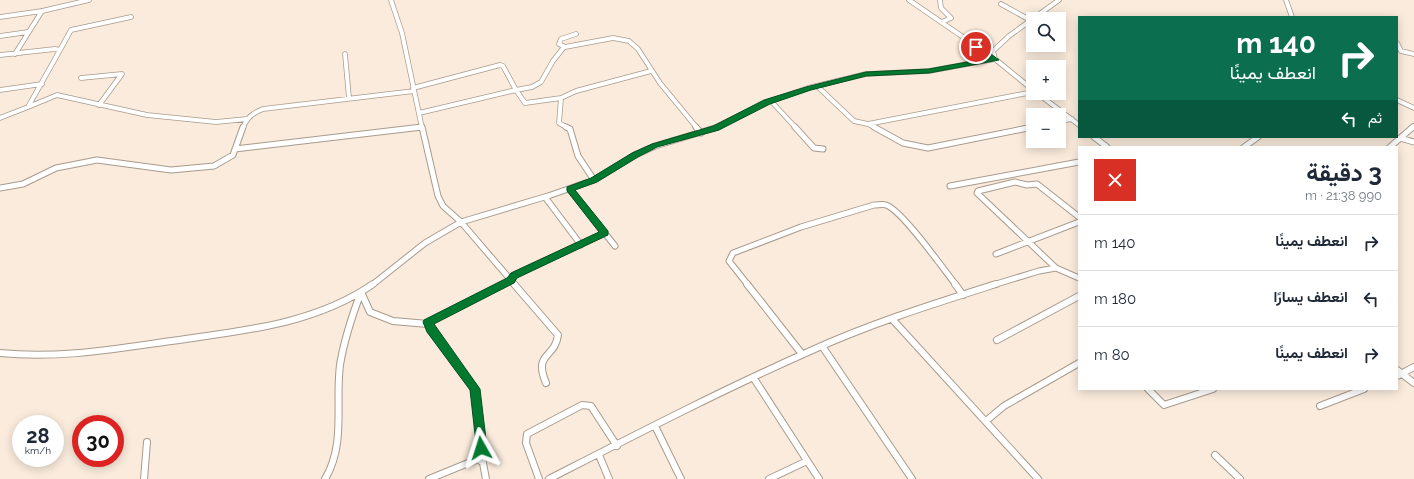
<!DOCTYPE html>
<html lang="ar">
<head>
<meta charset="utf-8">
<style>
  :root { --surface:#fff; --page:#f2f2f3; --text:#1f2937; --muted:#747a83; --line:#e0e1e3 }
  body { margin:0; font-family:Raleway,Vazirmatn,sans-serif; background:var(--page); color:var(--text); direction:rtl; height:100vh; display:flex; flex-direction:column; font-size:15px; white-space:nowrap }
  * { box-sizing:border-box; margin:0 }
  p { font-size:13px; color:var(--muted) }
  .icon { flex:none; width:22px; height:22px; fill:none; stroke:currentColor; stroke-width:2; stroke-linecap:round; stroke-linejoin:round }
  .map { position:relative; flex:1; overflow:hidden; direction:ltr }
  .side { position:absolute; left:1078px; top:146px; width:320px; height:244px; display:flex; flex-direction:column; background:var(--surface); border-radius:0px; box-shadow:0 2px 10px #0003; direction:rtl }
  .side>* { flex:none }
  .banner { position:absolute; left:1078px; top:16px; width:320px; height:122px; border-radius:0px; box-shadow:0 2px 10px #0003; direction:rtl; background:#0b6e4f; color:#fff; overflow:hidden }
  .tools { position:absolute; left:1026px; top:12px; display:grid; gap:8px }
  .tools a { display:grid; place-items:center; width:40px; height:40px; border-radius:0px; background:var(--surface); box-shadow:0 2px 10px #0003; font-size:20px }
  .speed { position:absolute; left:12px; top:415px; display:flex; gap:8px; font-size:20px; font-weight:700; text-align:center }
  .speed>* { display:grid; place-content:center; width:52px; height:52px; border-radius:50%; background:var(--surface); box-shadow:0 2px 10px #0003; line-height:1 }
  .speed small { font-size:10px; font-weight:400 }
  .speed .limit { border:6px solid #d22; background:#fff; color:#111 }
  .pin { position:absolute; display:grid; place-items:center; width:34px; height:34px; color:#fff; margin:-17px; border:2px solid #fff; border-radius:50%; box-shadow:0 1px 4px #0007 }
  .me { position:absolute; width:44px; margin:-22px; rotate:354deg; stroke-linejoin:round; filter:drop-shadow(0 0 3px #0008) }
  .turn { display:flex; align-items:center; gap:14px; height:84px; padding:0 16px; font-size:18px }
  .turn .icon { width:52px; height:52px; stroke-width:2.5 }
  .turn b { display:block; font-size:28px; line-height:34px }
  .then { display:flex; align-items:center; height:38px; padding:0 16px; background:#0003; gap:8px; font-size:15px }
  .round { display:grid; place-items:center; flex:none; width:42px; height:42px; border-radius:0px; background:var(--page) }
  .headline { display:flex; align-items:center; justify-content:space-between; height:68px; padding:0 16px }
  h1 { font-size:24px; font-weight:700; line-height:30px }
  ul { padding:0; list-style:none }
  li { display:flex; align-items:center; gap:12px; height:56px; padding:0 16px; border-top:1px solid var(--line) }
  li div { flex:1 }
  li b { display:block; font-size:15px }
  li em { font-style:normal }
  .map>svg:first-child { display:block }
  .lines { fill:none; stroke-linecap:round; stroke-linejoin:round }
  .minor-far2-casing { stroke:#a89b8d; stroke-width:5.5 }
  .minor-far1-casing { stroke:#a89b8d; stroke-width:7 }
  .minor-casing { stroke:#a89b8d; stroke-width:8 }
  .minor-far2 { stroke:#fff; stroke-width:4 }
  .minor-far1 { stroke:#fff; stroke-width:5 }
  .minor { stroke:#fff; stroke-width:6 }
  .route { fill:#03792f; stroke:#024f1f }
</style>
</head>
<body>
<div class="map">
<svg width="1414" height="479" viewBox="0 0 1414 479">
  <rect width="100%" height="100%" fill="#faebdc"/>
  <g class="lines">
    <!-- minor-far2 casing -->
    <g class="minor-far2-casing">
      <path id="minor-far2" d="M391 0 402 33 422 128
        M940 0 941 8 951 18 942 22
        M1286 0 1292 17
        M1001 4 1030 20
        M0 17 42 11 89 0
        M576 34 561 39 559 44 565 47 613 38 629 41 638 49 660 83 697 128
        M0 36 28 32
        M1397 43 1401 51 1414 54
        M60 50 71 30 131 17
        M15 54 42 11
        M345 54 349 98
        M0 55 55 49 60 50 28 107 0 118
        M81 78 122 74 99 105
        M817 86 854 121 868 124 1033 92
        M413 88 500 65 503 66 516 90 532 87 541 82 553 61 564 47
        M0 90 42 84
        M1033 90 995 59 993 51 1009 36 1059 0
        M1037 93 1079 125
        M561 98 576 91 651 71
        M1397 100 1414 108
        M771 101 796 128
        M28 107 57 95 147 115 216 122 247 119
        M419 113 516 90 525 103 561 98 559 123 568 128
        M1059 121 1072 119
        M868 124 876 128
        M243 128C247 117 253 113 263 109L414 91
        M415 128 422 127
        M716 128 767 102 808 88 866 74 929 71 995 59 909 0
        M1029 128 1033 127
        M1412 128 1414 126"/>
    </g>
    <!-- minor-far1 casing -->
    <g class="minor-far1-casing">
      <path id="minor-far1" d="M566 127 570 129 578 156 594 180
        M696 127 701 133
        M795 127 814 148 823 149
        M874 127 903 143 928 148 1033 127
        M1094 137 1107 147
        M1400 138 1414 142
        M1244 147 1258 137
        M1390 147 1413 127
        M235 149 422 127
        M950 186 1079 162
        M0 188 23 184 56 168 97 160 171 170 214 166 233 155 243 127
        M570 189 615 246
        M545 197 581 245
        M996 254 1079 222
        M1056 268 977 193 978 191 1015 182 1027 185 1037 184 1079 217
        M372 285 425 243 461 222 443 206 438 196 422 127
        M502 285 510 281 514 275 605 233
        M515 285 461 222 548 196 594 180 635 155 655 146 718 127
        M748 285 729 261 733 253 801 227 874 205C878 205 883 204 886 205 902 210 944 270 956 285
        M993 285 1039 271 1056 268 1079 278"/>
    </g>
    <!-- minor casing -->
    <g class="minor-casing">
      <path id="minor" d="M514 284 558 335C555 359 533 352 546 383
        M747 284 802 354
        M955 284 963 295
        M361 292 370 312 393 321 428 324
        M893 320 1038 479
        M997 340 1079 296
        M822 346 912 479
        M0 353C58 359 114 349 171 341 240 331 314 325 373 284
        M1397 370 1414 383
        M1397 376 1414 367
        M753 377 819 479
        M1148 389 1164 405 1213 389
        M1320 406 1364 389
        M986 421 1004 406 1079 363
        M655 426 681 479
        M599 455 609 479
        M1215 455 1240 479
        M483 463 475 389 430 329 428 322 504 284
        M144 479 147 442
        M325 479C346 444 335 404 340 365 344 340 352 316 361 292
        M429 479 478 459 483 463 486 479
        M539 479 526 443 527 434 582 405 591 406 617 446
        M549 479C635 435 720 391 808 352 869 324 933 304 996 284
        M769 479 807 461"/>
    </g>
    <!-- minor-far2 -->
    <use href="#minor-far2" class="minor-far2"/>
    <!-- minor-far1 -->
    <use href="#minor-far1" class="minor-far1"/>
    <!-- minor -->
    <use href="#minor" class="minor"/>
  </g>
  <!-- route -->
  <path class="route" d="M974 45H979L999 60 929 73 866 76 811 90 770 104 719 130 657 147 638 157 597 182 575 190 608 231V235L517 278 514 283 434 324 480 389 487 448 485 452 481 453 477 452 470 390 427 332 423 322 424 320 507 278 511 273 599 232 567 191V187L591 178 632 153 652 144 713 126 764 100 806 87 866 72 929 69 989 58 974 48Z"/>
</svg>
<div class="tools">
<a><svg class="icon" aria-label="search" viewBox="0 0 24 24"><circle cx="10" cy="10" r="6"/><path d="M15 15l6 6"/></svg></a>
<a>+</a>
<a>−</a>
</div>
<div class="speed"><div>28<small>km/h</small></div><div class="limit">30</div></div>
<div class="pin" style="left:976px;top:47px;background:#d93025"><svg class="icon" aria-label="arrive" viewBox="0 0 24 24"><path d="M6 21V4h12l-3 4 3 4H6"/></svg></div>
<svg class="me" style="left:481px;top:448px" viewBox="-20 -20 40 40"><path d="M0-17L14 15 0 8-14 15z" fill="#03792f" stroke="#fff" stroke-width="4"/></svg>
<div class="banner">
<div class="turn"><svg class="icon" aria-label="right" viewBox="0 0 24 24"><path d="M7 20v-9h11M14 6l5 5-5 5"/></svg><div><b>140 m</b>انعطف يمينًا</div></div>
<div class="then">ثم<svg class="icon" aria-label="left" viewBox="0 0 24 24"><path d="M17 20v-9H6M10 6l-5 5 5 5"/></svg></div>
</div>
<section class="side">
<div class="headline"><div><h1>3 دقيقة</h1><p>990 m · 21:38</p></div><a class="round" style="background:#d93025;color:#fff"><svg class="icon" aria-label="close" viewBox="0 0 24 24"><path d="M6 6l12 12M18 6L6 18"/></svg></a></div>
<ul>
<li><svg class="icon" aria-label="right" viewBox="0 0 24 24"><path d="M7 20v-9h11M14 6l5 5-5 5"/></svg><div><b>انعطف يمينًا</b></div><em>140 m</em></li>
<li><svg class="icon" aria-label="left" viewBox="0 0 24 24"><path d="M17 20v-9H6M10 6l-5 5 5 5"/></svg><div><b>انعطف يسارًا</b></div><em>180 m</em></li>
<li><svg class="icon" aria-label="right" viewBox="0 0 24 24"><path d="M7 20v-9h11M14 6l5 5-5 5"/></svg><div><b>انعطف يمينًا</b></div><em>80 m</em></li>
</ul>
</section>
</div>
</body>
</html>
